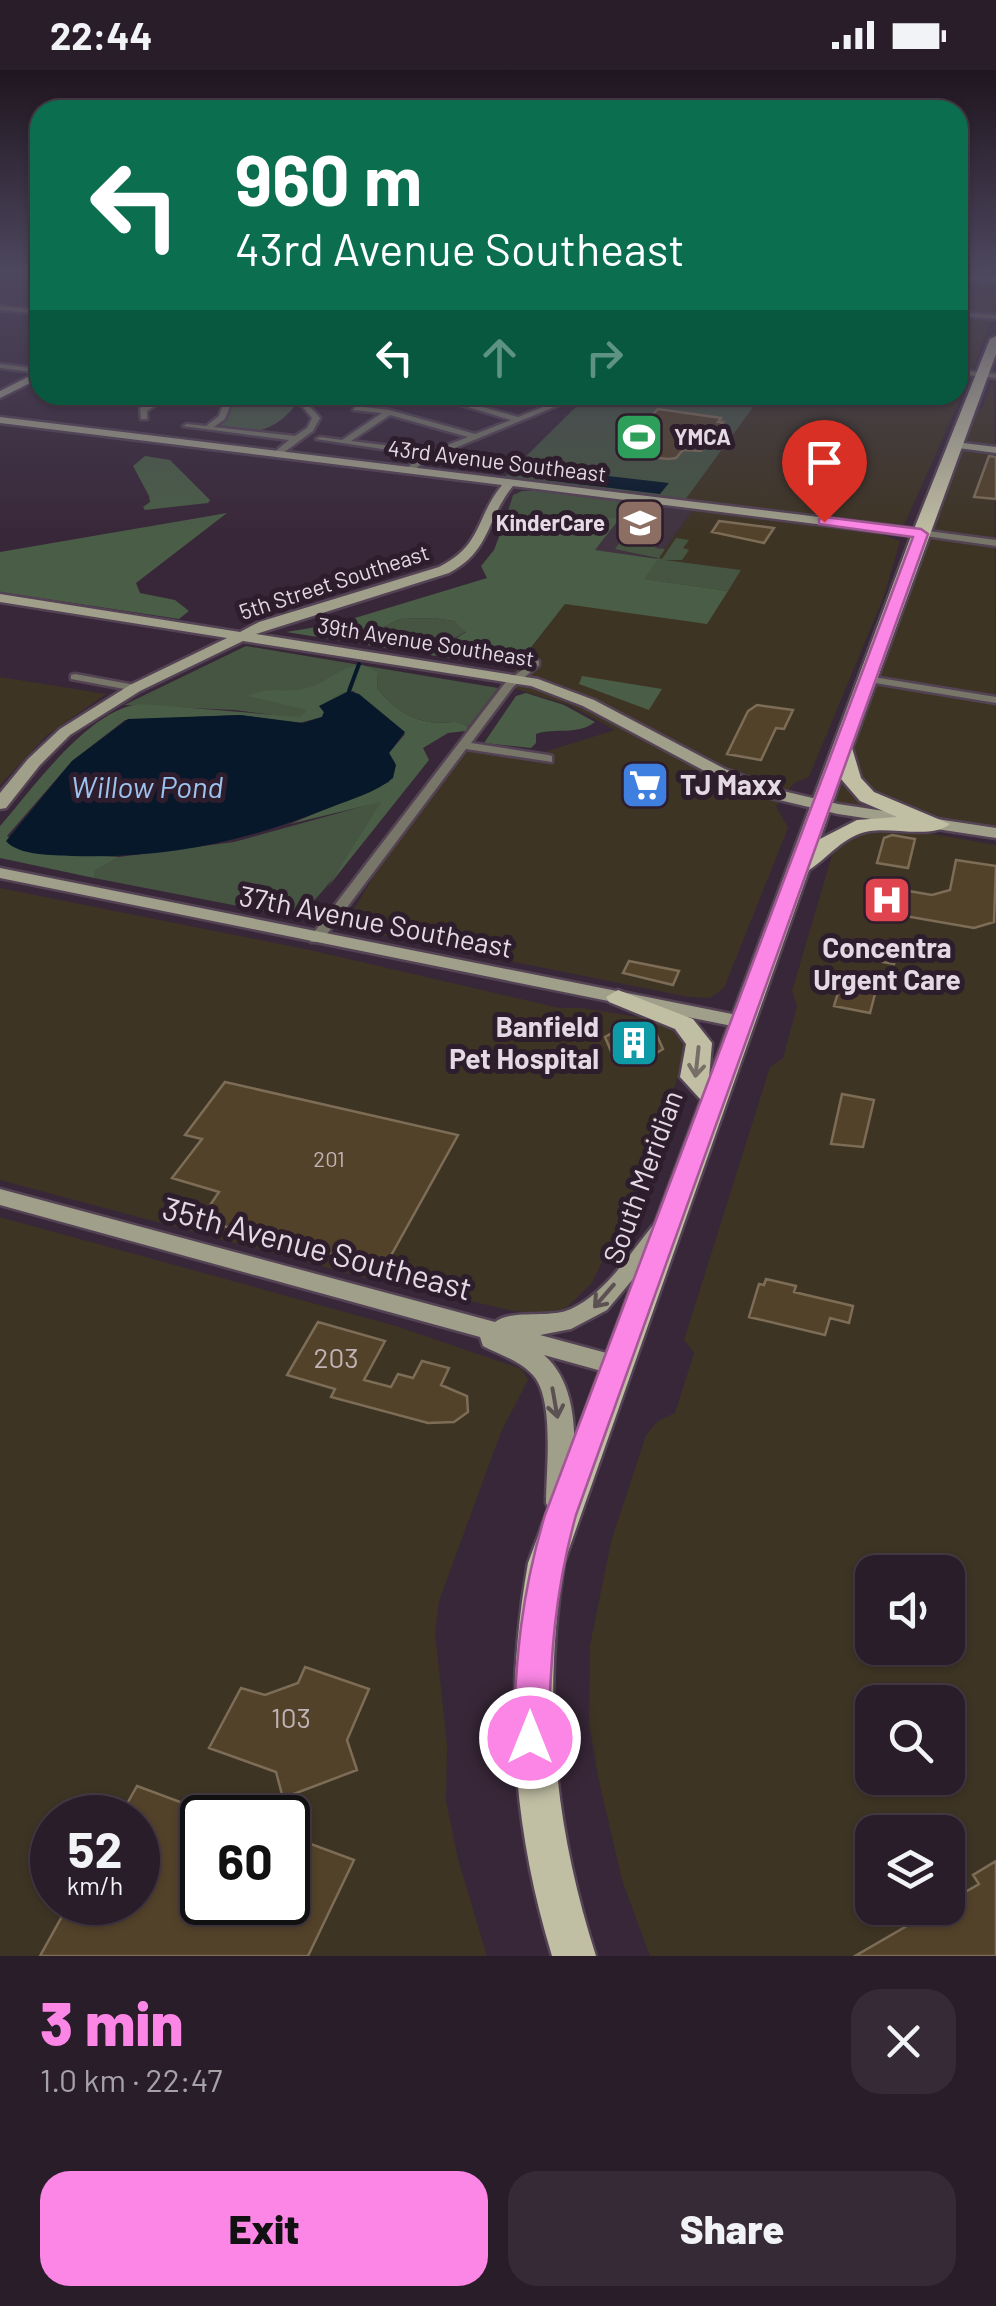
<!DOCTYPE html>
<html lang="en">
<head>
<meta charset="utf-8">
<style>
  :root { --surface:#2a1d2a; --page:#362a36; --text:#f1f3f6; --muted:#a5a2a8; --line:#463b47; --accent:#fb86e5 }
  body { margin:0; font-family:Barlow,sans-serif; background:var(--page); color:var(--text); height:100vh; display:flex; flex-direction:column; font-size:38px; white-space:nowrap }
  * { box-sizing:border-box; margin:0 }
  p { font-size:32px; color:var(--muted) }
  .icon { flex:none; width:55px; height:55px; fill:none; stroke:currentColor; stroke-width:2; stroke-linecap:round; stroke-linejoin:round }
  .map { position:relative; height:1886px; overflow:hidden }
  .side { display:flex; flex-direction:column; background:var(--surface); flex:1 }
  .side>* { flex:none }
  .hud { position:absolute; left:30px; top:30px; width:938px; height:305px; border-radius:30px; box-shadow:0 2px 8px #0004,0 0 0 2px var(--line); background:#0b6e4f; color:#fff; overflow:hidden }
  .fabs { position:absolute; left:855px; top:1485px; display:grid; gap:20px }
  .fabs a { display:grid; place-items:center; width:110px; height:110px; border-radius:20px; background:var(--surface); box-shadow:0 2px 8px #0004,0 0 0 2px var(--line); font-size:50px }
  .speed { position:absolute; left:30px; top:1725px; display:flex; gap:20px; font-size:50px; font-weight:700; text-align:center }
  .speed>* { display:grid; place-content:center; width:130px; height:130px; border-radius:50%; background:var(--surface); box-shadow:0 2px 8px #0004,0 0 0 2px var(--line); line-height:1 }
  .speed small { font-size:25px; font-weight:400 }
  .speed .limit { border:5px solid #111; border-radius:15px; background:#fff; color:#111 }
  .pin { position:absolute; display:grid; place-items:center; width:85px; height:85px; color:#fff; margin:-102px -42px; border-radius:50% 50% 50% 0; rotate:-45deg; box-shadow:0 0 10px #0007 }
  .pin .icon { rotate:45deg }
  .me { position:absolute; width:110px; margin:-55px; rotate:0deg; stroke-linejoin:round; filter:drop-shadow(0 0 8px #0008) }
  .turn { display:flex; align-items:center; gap:35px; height:210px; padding:0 40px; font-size:45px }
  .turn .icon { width:130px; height:130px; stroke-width:2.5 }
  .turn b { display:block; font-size:70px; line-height:85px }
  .lanes { display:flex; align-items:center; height:95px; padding:0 40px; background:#0003; justify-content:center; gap:50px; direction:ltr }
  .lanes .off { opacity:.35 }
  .round { display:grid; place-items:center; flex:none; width:105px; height:105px; border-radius:30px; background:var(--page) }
  .summary { display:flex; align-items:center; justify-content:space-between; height:170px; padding:0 40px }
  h1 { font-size:60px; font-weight:800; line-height:75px; color:var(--accent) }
  .action { display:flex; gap:20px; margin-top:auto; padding:20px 40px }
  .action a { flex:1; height:115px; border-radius:30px; background:var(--accent); color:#111; font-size:40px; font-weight:800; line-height:115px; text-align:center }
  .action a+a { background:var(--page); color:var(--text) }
  .status { display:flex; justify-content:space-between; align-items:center; height:70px; padding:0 50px; background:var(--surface); direction:ltr }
  .status svg { height:28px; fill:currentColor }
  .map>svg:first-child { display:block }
  .commercial { fill:#3e3424; fill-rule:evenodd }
  .education { fill:#413340 }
  .green { fill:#455541 }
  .forest { fill:#4a5d46 }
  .water { fill:#07182b }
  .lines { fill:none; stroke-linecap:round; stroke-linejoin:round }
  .stream { stroke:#07182b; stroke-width:4 }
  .building { fill:#53422a; stroke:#7d6d57; stroke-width:2.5 }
  .street-casing { stroke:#544354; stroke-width:5 }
  .secondary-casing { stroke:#544354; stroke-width:5 }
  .primary-casing { stroke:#544354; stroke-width:5 }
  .street { fill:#777669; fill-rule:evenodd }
  .secondary { fill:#a09f8a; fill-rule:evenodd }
  .primary { fill:#c0bea3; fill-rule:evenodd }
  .oneway { stroke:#776e68 }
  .oneway2 { stroke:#5c5152 }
  .route { fill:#fb86e5; stroke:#a35795; stroke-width:2.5 }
  .labels { text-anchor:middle; stroke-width:10; stroke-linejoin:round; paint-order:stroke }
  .far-poi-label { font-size:22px; font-weight:bold; fill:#e4d9e4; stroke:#2e1d2d; text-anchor:start }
  .far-street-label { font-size:22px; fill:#e4d9e4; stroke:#2e1d2d }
  .number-label { font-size:22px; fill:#c0b3b6 }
  .poi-label { font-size:28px; font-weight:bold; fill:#e4d9e4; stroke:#2e1d2d; text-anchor:start }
  .street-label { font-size:28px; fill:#e4d9e4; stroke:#2e1d2d }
  .near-number-label { font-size:28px; fill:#c0b3b6 }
  .water-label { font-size:30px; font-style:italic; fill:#9dc3ef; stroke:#2e1d2d }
  .near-street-label { font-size:32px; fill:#e4d9e4; stroke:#2e1d2d }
</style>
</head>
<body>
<div class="status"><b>22:44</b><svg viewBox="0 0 49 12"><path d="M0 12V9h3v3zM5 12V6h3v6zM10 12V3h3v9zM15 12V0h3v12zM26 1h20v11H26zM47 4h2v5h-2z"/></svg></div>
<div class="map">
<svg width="996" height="1886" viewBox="0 0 996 1886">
  <rect width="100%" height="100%" fill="#382738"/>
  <!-- commercial -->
  <path class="commercial" d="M958 202H996V233L992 244 958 241Z
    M958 246 991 251 973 299 958 300Z
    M958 305 965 308 960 316 963 323 904 455 685 430 762 325H958Z
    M994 308 996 763 821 735 969 338 982 339Z
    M693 440 874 462 900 471 884 526 809 707 794 713 776 736 788 758 724 918 710 928 689 927 355 860 345 855 374 805 472 673 541 683 615 660 569 635 503 615 565 534 740 500 658 489Z
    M0 607 106 624 46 666 0 715Z
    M872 759 910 760 996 775V1886H650L622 1810 598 1706 589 1653 590 1575 611 1472 646 1365 658 1351 675 1343 694 1283 684 1270 770 997 783 988 797 936 792 921 833 782 847 766ZM872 1502H948V1578H872ZM872 1632H948V1708H872ZM872 1762H948V1838H872Z
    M0 818 310 880 559 938H582L655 950 673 961 688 981 630 1133 592 1213 566 1238 543 1244 514 1241 366 1208 0 1110Z
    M0 1147 396 1256 522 1299 528 1310 501 1362 439 1531 435 1562 447 1675 446 1731 458 1789 487 1886H0ZM52 1748H138V1832H52ZM202 1748H288V1832H202Z"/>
  <!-- education -->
  <path class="education" d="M632 433 693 440 658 489 594 480Z"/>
  <!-- green -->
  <path class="green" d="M588 325H762L685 430 504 408Z
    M522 421H537L632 433 620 448H506L513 425Z
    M676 468 689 470 683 478 689 480 682 490H665L741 500 728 521 643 509 658 488 615 479 620 472 657 474 655 478 665 479 659 488 662 489Z
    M433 548 454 551 467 561C422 589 398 580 349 572L401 549Z
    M246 576 498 618 468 657C457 649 450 653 438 653 410 651 394 638 377 618L378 602 304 649 234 640 124 635Z
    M382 731C365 759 321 840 290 846L94 808 93 801 119 787 234 772Z"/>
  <!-- forest -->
  <path class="forest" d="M274 327 294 337C274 362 248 368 218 355L236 333Z
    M145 386 170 390 210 430 208 433 145 440 143 437 150 432 149 426 133 396Z
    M227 443 136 513 140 523 175 530 189 541 179 549 0 522V482Z
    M506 448H620L595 480 658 489 644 509 728 521 707 554 565 534 515 598 417 583 447 574 466 562 454 551 433 548 401 549 349 572 286 562 335 554 487 508 481 496 494 480Z
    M362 595 378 602 377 618C394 638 410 651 438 653 450 653 457 649 468 657L466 661 448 663 423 678 429 690 327 818 381 732 290 754 389 712 395 693 389 683 405 664 353 621 343 622 319 636 324 642 322 647 299 653 240 645 125 650 72 691 7 766 33 782 119 787 94 801V808L0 788V756C32 720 91 635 143 634L300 647 307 640 248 626C266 616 284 623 303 619 326 615 338 596 362 595Z
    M582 606 662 619 649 640 579 614Z
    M526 623 564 635 595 652C577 666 556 657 536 664V673L531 678 484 673 516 626Z"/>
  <!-- water -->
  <path class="water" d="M555 399V400L669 413 660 424 545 410Z
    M349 621 359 624 405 662 389 683 396 695 393 708C375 723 351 729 329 738 245 772 164 789 72 786 53 785 19 786 6 771L72 691 128 649 240 645 303 653 322 647 324 642 319 636Z"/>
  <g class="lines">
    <!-- stream -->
    <path class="stream" d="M349 621 359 594"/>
  </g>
  <!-- building -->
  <path class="building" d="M658 339 721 348 718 352H723L701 381 683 380 676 388 669 389 637 386 646 375 622 373Z
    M989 386 996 387V429L974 427Z
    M719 451 774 458 764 473 712 462Z
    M757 635 793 640 784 659 776 658 761 690 727 684 748 641Z
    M892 765 915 769 908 798 877 793 884 768Z
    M956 790 996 796 994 852 974 858 865 839 873 815 932 825 950 820Z
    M845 870 898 880 894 894 840 884Z
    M629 891 679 901 673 915 623 903Z
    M842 910 877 916 870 943 834 936Z
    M626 955 655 961 663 979 642 992 613 986 605 967Z
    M225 1012 458 1065 384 1198 200 1150 219 1122 172 1108 202 1069 185 1065Z
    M842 1024 874 1030 863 1077 831 1074Z
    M766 1209 796 1216 794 1222 853 1236 849 1253 830 1248 825 1265 749 1247 759 1214 764 1215Z
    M318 1252 385 1271 364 1310 391 1317 398 1304 413 1308 422 1291 449 1298 441 1315 467 1326 468 1342 454 1352 428 1353 331 1327 335 1319 287 1305Z
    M305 1597 369 1619 347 1670 357 1700 283 1728 276 1702 209 1678 241 1618 265 1625 298 1613Z
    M137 1716 202 1740V1832H288V1772L301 1777 303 1771 354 1790 308 1886H40L70 1832H138V1748H119Z
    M996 1791V1886H855L938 1838H948V1832L979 1814 973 1805Z"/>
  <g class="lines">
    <!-- street casing -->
    <g class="street-casing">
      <path id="street" d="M958 205 996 208V212L958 209Z
        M0 236 40 240V244L0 240Z
        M958 242 996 245V249L958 246Z
        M0 294 40 299V303L0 298Z
        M958 300 996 304V308L958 304Z
        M162 325H171L147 341V349H141L140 338Z
        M274 325C295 325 308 332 320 348L313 361 279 386 272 384 289 370 183 356 187 354 206 356 219 346 223 334 227 332 231 334 225 349 214 357 295 366 307 358 312 348 302 336Z
        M428 325H440L518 347 553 333 532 325H544L564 333 428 389 410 403 406 400 407 398 422 385 316 369 320 367 342 370 382 343 353 340 356 336 389 340 475 364 511 350ZM390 345 468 367 432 381 351 371Z
        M921 460 996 470V476L918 465V461Z
        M535 590 539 591V595L513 617 471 673 548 685 552 686V692L466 679 321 872H311L309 869 311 866 505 613Z
        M75 604 135 615 141 618 135 621 71 609V605Z
        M867 606 996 627V633L863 611 862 609Z"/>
    </g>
    <!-- secondary casing -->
    <g class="secondary-casing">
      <path id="secondary" d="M40 301V308L0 328V321Z
        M0 347 925 460V466L921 467 513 416C486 449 491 481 449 503L256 564 538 609 594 630 725 699 783 721 838 734 996 758V768L838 744 771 728 714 706 583 636 531 616 243 571 140 621 70 665 40 695 6 738 0 739V723L28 689 60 659 130 615 227 568 0 532V524L240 562 259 552 439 497C483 475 475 448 502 415L0 353Z
        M955 372 996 377V383L951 377V373Z
        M0 798 742 946 752 952 742 958 0 808Z
        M0 1119 495 1252C510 1239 549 1249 571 1239 606 1223 630 1183 654 1154H670L674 1160 607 1240 571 1259 540 1265 625 1288 629 1295 625 1302 616 1305 544 1285C584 1320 573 1386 574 1433L570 1441 560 1445 550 1441 546 1433C546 1400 554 1337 536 1309 524 1292 500 1285 483 1276L480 1267 0 1135Z"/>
    </g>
    <!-- primary casing -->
    <g class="primary-casing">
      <path id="primary" d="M996 266V284L852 678 861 708 874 722 950 754C932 769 893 757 870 761 844 765 829 787 809 800L564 1493C542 1629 554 1755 596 1886H552C512 1755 504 1628 528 1493L701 1030 680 1007 686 974 675 959 609 932 606 927 618 920 693 949 712 973 709 1008 910 469 990 269ZM841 709 860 731 897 747 857 750 820 769Z"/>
    </g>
    <!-- street -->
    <use href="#street" class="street"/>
    <!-- secondary -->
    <use href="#secondary" class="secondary"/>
    <!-- primary -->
    <use href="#primary" class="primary"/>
  </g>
  <!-- one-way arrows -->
  <defs><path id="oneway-shaft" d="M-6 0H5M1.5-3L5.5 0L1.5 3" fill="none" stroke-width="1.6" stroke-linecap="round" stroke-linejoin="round" transform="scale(2.5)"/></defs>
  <use class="oneway" href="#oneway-shaft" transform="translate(697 992) rotate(96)"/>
  <g class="oneway2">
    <use href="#oneway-shaft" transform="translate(604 1226) rotate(131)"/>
    <use href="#oneway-shaft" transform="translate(555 1333) rotate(80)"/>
  </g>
  <!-- sky -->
  <linearGradient id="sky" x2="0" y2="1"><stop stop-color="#1f151f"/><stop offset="0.43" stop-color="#4d475e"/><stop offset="1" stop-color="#4d475e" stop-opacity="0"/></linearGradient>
  <rect width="996" height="466" fill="url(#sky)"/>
  <!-- route -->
  <path class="route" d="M824 447 921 459 928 464 576 1445C554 1524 551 1587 548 1668L543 1680 530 1685 518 1680 513 1668C516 1587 521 1524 545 1445L913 467 819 454V449Z"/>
  <!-- icons -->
  <defs>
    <g id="stadium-square" transform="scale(2.5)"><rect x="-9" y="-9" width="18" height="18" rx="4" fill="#2e9e5b" stroke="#2e1d2d"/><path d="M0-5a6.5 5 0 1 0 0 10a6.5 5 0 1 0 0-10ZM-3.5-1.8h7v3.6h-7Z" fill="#fff"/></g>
    <g id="school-square" transform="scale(2.5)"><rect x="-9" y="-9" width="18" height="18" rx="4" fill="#8d6e63" stroke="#2e1d2d"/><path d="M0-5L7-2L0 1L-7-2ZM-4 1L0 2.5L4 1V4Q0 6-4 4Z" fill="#fff"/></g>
    <g id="supermarket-square" transform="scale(2.5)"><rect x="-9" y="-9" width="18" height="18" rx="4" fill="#3f7fe0" stroke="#2e1d2d"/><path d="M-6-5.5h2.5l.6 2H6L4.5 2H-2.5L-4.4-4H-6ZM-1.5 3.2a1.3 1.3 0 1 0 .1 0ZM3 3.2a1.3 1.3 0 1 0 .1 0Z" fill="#fff"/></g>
    <g id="hospital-square" transform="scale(2.5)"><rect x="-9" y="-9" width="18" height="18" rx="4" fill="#e0444e" stroke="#2e1d2d"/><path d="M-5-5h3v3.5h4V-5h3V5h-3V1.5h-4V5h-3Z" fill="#fff"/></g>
    <g id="building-square" transform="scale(2.5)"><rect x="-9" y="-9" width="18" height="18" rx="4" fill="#0f9aa8" stroke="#2e1d2d"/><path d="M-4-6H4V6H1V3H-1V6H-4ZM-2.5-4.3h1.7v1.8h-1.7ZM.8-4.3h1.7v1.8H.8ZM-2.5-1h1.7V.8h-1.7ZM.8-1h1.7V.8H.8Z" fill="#fff"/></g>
  </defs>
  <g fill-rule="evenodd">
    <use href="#stadium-square" x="639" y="367"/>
    <use href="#school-square" x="640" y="453"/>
    <use href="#supermarket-square" x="645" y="715"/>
    <use href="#hospital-square" x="887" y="830"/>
    <use href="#building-square" x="634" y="973"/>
  </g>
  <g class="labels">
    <!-- far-poi labels -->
    <g class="far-poi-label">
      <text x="674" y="375">YMCA</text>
      <text x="605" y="461" text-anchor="end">KinderCare</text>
    </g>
    <!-- far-street labels -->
    <g class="far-street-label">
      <text transform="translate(497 391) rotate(7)" y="8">43rd Avenue Southeast</text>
      <text transform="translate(334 512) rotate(-18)" y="8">5th Street Southeast</text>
      <text transform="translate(426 572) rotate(9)" y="8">39th Avenue Southeast</text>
    </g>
    <!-- number labels -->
    <g class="number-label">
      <text x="329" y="1097">201</text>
    </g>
    <!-- poi labels -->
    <g class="poi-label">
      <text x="680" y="725">TJ Maxx</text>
      <text x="887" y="888" text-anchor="middle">Concentra<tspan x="887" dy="32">Urgent Care</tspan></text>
      <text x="599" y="967" text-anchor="end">Banfield<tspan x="599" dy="32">Pet Hospital</tspan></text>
    </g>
    <!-- street labels -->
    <g class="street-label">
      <text transform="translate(376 852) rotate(11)" y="10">37th Avenue Southeast</text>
      <text transform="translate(643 1107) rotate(-70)" y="10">South Meridian</text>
    </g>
    <!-- near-number labels -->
    <g class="near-number-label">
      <text x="336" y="1298">203</text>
      <text x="291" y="1658">103</text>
    </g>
    <!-- water labels -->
    <g class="water-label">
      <text x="147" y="728">Willow Pond</text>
    </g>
    <!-- near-street labels -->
    <g class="near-street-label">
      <text transform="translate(317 1179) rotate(15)" y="11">35th Avenue Southeast</text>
    </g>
  </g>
</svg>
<div class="fabs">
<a><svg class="icon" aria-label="sound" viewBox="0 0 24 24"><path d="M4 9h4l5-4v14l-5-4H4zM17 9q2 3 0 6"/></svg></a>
<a><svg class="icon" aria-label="search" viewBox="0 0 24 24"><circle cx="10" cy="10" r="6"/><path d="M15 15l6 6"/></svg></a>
<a><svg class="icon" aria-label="layers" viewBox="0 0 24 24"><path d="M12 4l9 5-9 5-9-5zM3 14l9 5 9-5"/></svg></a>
</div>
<div class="speed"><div>52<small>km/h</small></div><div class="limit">60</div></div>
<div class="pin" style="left:824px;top:452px;background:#d93025"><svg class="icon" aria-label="arrive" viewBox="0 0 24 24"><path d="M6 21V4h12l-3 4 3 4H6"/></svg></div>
<svg class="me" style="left:530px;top:1668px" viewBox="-20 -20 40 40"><circle r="17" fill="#fb86e5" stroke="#fff" stroke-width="3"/><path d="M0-11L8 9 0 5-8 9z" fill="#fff"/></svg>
<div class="hud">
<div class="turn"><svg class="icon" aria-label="left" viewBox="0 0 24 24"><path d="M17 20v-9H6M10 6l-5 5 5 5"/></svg><div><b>960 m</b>43rd Avenue Southeast</div></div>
<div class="lanes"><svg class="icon" aria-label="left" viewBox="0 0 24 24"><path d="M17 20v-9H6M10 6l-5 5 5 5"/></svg><svg class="icon off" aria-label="ahead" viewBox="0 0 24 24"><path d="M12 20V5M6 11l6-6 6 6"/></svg><svg class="icon off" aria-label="right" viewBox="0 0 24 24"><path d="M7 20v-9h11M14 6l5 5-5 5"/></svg></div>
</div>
</div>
<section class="side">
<div class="summary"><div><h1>3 min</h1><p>1.0 km · 22:47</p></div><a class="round"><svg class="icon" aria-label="close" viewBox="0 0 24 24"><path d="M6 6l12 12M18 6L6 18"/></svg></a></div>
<div class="action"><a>Exit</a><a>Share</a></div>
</section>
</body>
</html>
